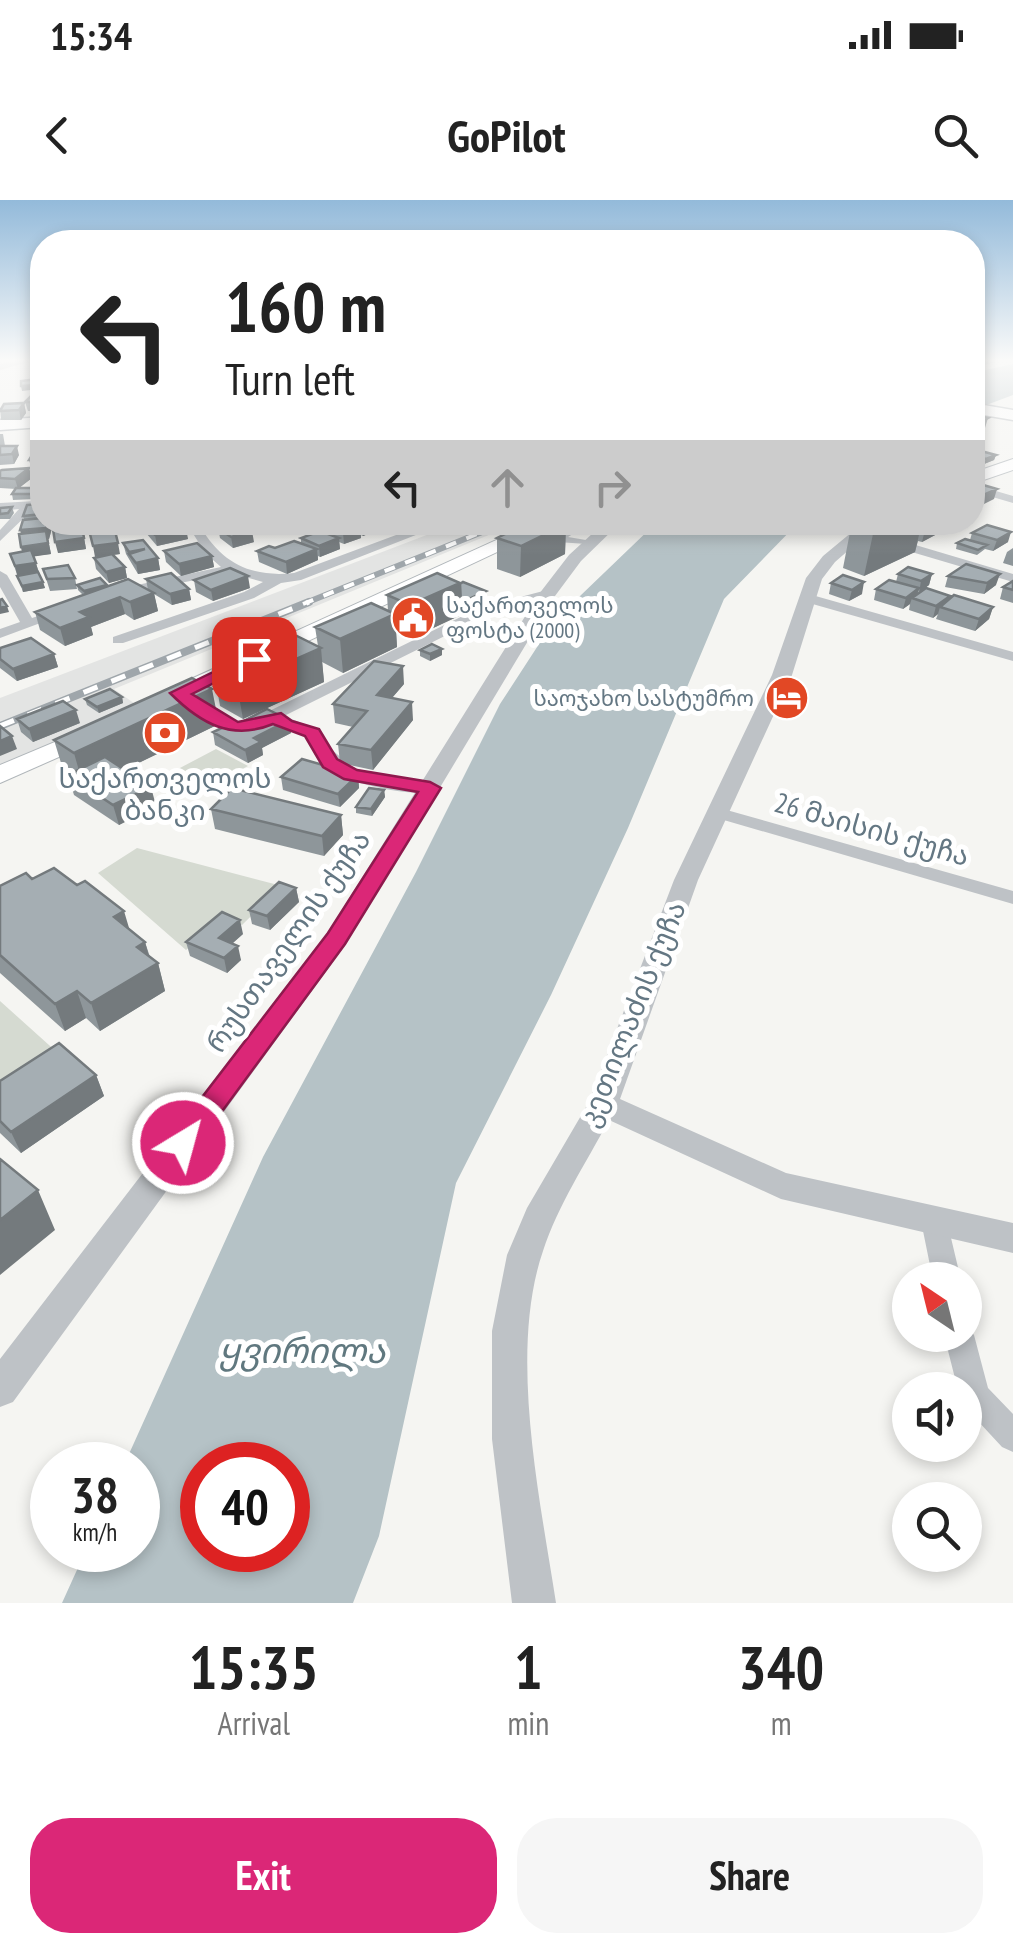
<!DOCTYPE html>
<html lang="en">
<head>
<meta charset="utf-8">
<style>
  :root { --surface:#fff; --page:#f6f6f6; --text:#222; --muted:#767676; --accent:#db2777 }
  body { margin:0; font-family:"PT Sans Narrow","Noto Sans Georgian",sans-serif; background:var(--page); color:var(--text); height:100vh; display:flex; flex-direction:column; font-size:38px; white-space:nowrap }
  * { box-sizing:border-box; margin:0 }
  p { font-size:32px; color:var(--muted) }
  .icon { flex:none; width:55px; height:55px; fill:none; stroke:currentColor; stroke-width:2; stroke-linecap:round; stroke-linejoin:round }
  .map { position:relative; height:1403px; overflow:hidden }
  .panel { display:flex; flex-direction:column; background:var(--surface); flex:1 }
  .panel>* { flex:none }
  .guide { position:absolute; left:30px; top:30px; width:955px; height:305px; border-radius:40px; box-shadow:0 5px 15px #0003; background:#fff; color:var(--text); overflow:hidden }
  .needle { width:65px; rotate:325deg }
  .controls { position:absolute; left:892px; top:1062px; display:grid; gap:20px }
  .controls a { display:grid; place-items:center; width:90px; height:90px; border-radius:50%; background:var(--surface); box-shadow:0 5px 15px #0003; font-size:50px }
  .speed { position:absolute; left:30px; top:1242px; display:flex; gap:20px; font-size:50px; font-weight:700; text-align:center }
  .speed>* { display:grid; place-content:center; width:130px; height:130px; border-radius:50%; background:var(--surface); box-shadow:0 5px 15px #0003; line-height:1 }
  .speed small { font-size:25px; font-weight:400 }
  .speed .limit { border:15px solid #d22; background:#fff; color:#111 }
  .pin { position:absolute; display:grid; place-items:center; width:85px; height:85px; color:#fff; margin:-42px; border-radius:20px; box-shadow:0 5px 15px #0006 }
  .me { position:absolute; width:110px; margin:-55px; rotate:37deg; stroke-linejoin:round; filter:drop-shadow(0 0 8px #0008) }
  .turn { display:flex; align-items:center; gap:35px; height:210px; padding:0 30px; font-size:45px }
  .turn .icon { width:130px; height:130px; stroke-width:2.5 }
  .turn b { display:block; font-size:70px; line-height:85px }
  .lanes { display:flex; align-items:center; height:95px; padding:0 30px; background:#0003; justify-content:center; gap:50px; direction:ltr }
  .lanes .off { opacity:.35 }
  .eta { display:flex; justify-content:space-evenly; align-items:center; height:170px; text-align:center }
  .eta b { font-size:60px; font-weight:700; line-height:70px }
  .primary-button { display:flex; gap:20px; margin-top:auto; padding:20px 30px }
  .primary-button a { flex:1; height:115px; border-radius:40px; background:var(--accent); color:#fff; font-size:40px; font-weight:700; line-height:115px; text-align:center }
  .primary-button a+a { background:var(--page); color:var(--text) }
  .status { display:flex; justify-content:space-between; align-items:center; height:70px; padding:0 50px; background:var(--surface); direction:ltr }
  .status svg { height:28px; fill:currentColor }
  header { display:flex; justify-content:space-between; align-items:center; height:130px; padding:0 30px; background:var(--surface); font-size:45px; font-weight:700 }
  .map>svg:first-child { display:block }
  .built { fill:#e3e4e3 }
  .green { fill:#d5dad1 }
  .water { fill:#b5c2c6; fill-rule:evenodd }
  .lines { fill:none; stroke-linecap:round; stroke-linejoin:round }
  .secondary-casing { stroke:#b0b6ba; stroke-width:2 }
  .primary-casing { stroke:#b1b6ba; stroke-width:3 }
  .pedestrian { fill:#bec2c6; fill-rule:evenodd }
  .minor { fill:#bec2c6; fill-rule:evenodd }
  .tertiary { fill:#bec2c6; fill-rule:evenodd }
  .secondary { fill:#fff; fill-rule:evenodd }
  .primary { fill:#fff; fill-rule:evenodd }
  .rail-far2-casing { stroke:#9fa6ab; stroke-width:4 }
  .rail-far1-casing { stroke:#9fa6ab; stroke-width:6 }
  .rail-casing { stroke:#9fa6ab; stroke-width:8 }
  .rail-far2 { stroke:#fff; stroke-width:2.5; stroke-dasharray:9; stroke-linecap:butt }
  .rail-far1 { stroke:#fff; stroke-width:4; stroke-dasharray:11; stroke-linecap:butt }
  .rail { stroke:#fff; stroke-width:5; stroke-dasharray:15; stroke-linecap:butt }
  .wall { fill:#8e969a }
  .shaded-wall { fill:#747a7d }
  .building { fill:#a5aeb3; stroke:#747a7d; stroke-width:2.5 }
  .route { fill:#db2777; stroke:#8e194d; stroke-width:2.5 }
  .labels { text-anchor:middle; stroke-width:10; stroke-linejoin:round; paint-order:stroke }
  .far-poi-label { font-size:22px; fill:#647783; stroke:#fff; text-anchor:start }
  .poi-label { font-size:28px; fill:#647783; stroke:#fff }
  .street-label { font-size:28px; fill:#647783; stroke:#fff }
  .near-water-label { font-size:35px; font-style:italic; fill:#60787f; stroke:#fff }
</style>
</head>
<body>
<div class="status"><b>15:34</b><svg viewBox="0 0 49 12"><path d="M0 12V9h3v3zM5 12V6h3v6zM10 12V3h3v9zM15 12V0h3v12zM26 1h20v11H26zM47 4h2v5h-2z"/></svg></div>
<header><svg class="icon" aria-label="back" viewBox="0 0 24 24"><path d="M15 5l-7 7 7 7"/></svg>GoPilot<svg class="icon" aria-label="search" viewBox="0 0 24 24"><circle cx="10" cy="10" r="6"/><path d="M15 15l6 6"/></svg></header>
<div class="map">
<svg width="1013" height="1403" viewBox="0 0 1013 1403">
  <rect width="100%" height="100%" fill="#f5f5f2"/>
  <!-- built -->
  <path class="built" d="M458 323H518L114 489 138 506 0 567V498Z"/>
  <!-- green -->
  <path class="green" d="M216 549 248 566 191 597 159 579Z
    M137 648 282 686 242 725 222 720 186 750 98 673Z
    M0 801 59 854 0 891Z"/>
  <!-- water -->
  <path class="water" d="M1013 164V195L973 210 972 173Z
    M656 323H798L724 399 628 628 551 795 456 983 379 1336 353 1403H62L86 1350H138V1265H124L263 957 416 672 500 504 554 421ZM202 1265H288V1350H202Z"/>
  <g class="lines">
    <!-- secondary casing -->
    <g class="secondary-casing">
      <path id="secondary" d="M1013 259V270L972 284V273Z
        M536 322H561L174 504 166 506 154 499 158 494Z
        M93 526 105 533 102 538 0 583V565Z"/>
    </g>
    <!-- primary casing -->
    <g class="primary-casing">
      <path id="primary" d="M972 203 1013 210V220L972 213Z
        M42 217V227L0 230V220Z"/>
    </g>
    <!-- pedestrian -->
    <path class="pedestrian" d="M581 322H592L568 337 586 340V344L558 342 547 338 557 336Z"/>
    <!-- minor -->
    <path class="minor" d="M20 160H36L0 170V164Z
      M972 284 1013 296V303L972 291Z
      M36 301 40 303V307L33 309 0 341V330L19 309 0 311V303Z
      M186 322H198C219 362 250 378 294 373L431 322H449L301 380 281 383 254 398 123 443H113V437L244 392 263 382 231 373 114 396V390L221 367 205 353Z
      M892 338 1013 374V382L888 345 886 342Z
      M0 371 7 375 32 418 63 408 70 412 0 438V429L20 422 0 387Z
      M547 390 552 391V397L489 414 284 516 319 530 330 548 353 568 377 576 437 584 440 588 437 592C411 596 352 586 331 569 320 560 317 547 307 538 299 530 282 530 272 522 237 540 216 530 188 504L190 501C211 499 225 522 245 523L479 408Z
      M802 395H812L1013 452V461L802 401Z
      M716 607 1013 691V704L710 616 707 612Z
      M934 1010 943 1013 947 1021 961 1080H933L921 1021 925 1013Z
      M965 1124 974 1135 988 1188 1013 1214V1252L1002 1247 965 1207V1190H958L944 1135H965Z"/>
    <!-- tertiary -->
    <path class="tertiary" d="M605 322H621L581 361 555 396 346 744 13 1202 0 1207V1159L328 732 539 394 569 355Z
      M864 322H881L835 362 822 379 792 475 698 680 620 899 786 973 1013 1023V1053L781 999 609 920C586 963 558 1005 543 1051 508 1153 540 1298 556 1403H512L492 1239V1131L507 1055 527 1008 589 902 674 680 772 475 806 378 823 356Z"/>
    <!-- secondary -->
    <use href="#secondary" class="secondary"/>
    <!-- primary -->
    <use href="#primary" class="primary"/>
    <!-- rail-far2 casing -->
    <g class="rail-far2-casing">
      <path id="rail-far2" d="M972 166 994 160"/>
    </g>
    <!-- rail-far1 casing -->
    <g class="rail-far1-casing">
      <path id="rail-far1" d="M303 404 507 322"/>
    </g>
    <!-- rail casing -->
    <g class="rail-casing">
      <path id="rail" d="M0 526 309 402"/>
    </g>
    <!-- rail-far2 -->
    <use href="#rail-far2" class="rail-far2"/>
    <!-- rail-far1 -->
    <use href="#rail-far1" class="rail-far1"/>
    <!-- rail -->
    <use href="#rail" class="rail"/>
  </g>
  <!-- wall -->
  <path class="wall" d="M42 194V211H28L25 202Z
    M24 203 26 213 21 220H1L0 208Z
    M42 232V243H35L34 238Z
    M0 234H3L5 246 19 255 14 264 0 265Z
    M42 252V270H32L29 260Z
    M972 254 996 255 994 260 984 264 972 260Z
    M29 268 32 278 18 288H38L39 293 35 299 13 300 12 294 16 289 0 288V271Z
    M42 304V322H61L60 324 51 325 52 328 49 339H48L51 354 33 356 45 388 23 392 10 354 22 352 21 347 24 320 23 316Z
    M12 307 14 313 10 319H0V308Z
    M68 322H108V326L82 327 86 349 58 353 69 327Z
    M136 322H181L188 339 157 346 141 327 138 328Z
    M318 322H373L378 330 363 336 361 335V338L344 344 339 342 340 349 320 357 318 356V360L287 374 259 362 257 351 301 343V338L327 334V330L318 328Z
    M861 322H953L952 326 922 342 918 341 915 352 864 376 843 368 851 327Z
    M566 324 565 354 520 377 497 369V338Z
    M218 328 254 342 233 348 220 338Z
    M972 333 1008 342 993 351 985 349 977 355 956 349 957 343 970 340Z
    M90 334 120 354 113 355 125 367 127 378 109 383 96 369 94 358 98 357Z
    M123 343 158 358 160 370 138 374 126 354Z
    M1013 348V366L1003 363 1007 352Z
    M164 351 212 356 214 367 181 376 166 362Z
    M43 369 75 378 77 389 50 391Z
    M898 374H932L929 385 918 392 917 395 950 396 949 400 993 407 989 419 975 431 936 419 938 414 933 418 909 410 910 404 903 409 874 400 876 389 896 382Z
    M948 376 996 385 984 394 945 387Z
    M146 379 189 389 191 400 172 405 154 394 158 411 134 420 125 414 91 427 93 435 65 446 40 430 35 412 83 395 78 390 77 385 148 390Z
    M194 380 250 388 213 401 196 392Z
    M1013 381V403L1000 399 1003 387Z
    M831 383 862 394 849 401 829 394Z
    M387 395 486 403 412 438 396 431 397 447 343 473 322 462 324 482 243 519 220 506 214 471 318 446 315 427 388 411Z
    M0 448 54 454 58 467 17 481 0 468Z
    M420 450 442 455 430 461 420 456Z
    M404 484 392 498 413 520 373 570 340 563 338 544 353 527 335 523 333 504Z
    M122 497 123 503 99 513 87 505 85 499Z
    M17 519 80 523 33 542 21 532Z
    M289 520 291 533 262 548 263 555 248 563 215 545 213 532Z
    M219 524 124 570 156 606 119 625 74 595 69 579 65 576 54 540Z
    M358 575 359 588 340 607 283 590 281 577Z
    M384 590 385 597 372 616 356 613V607Z
    M211 609 341 615 343 635 324 656 215 629Z
    M32 679 129 729 145 742 150 757 158 763 165 791 100 831 86 818 65 831 0 773V686Z
    M296 688 299 702 270 730 252 724 249 710Z
    M243 734 232 744 241 760 227 773 190 756 186 742Z
    M96 875 104 896 21 953 0 933V881Z"/>
  <!-- shaded-wall -->
  <path class="shaded-wall" d="M38 185 39 189 22 191 21 186Z
    M24 203 26 213 21 220 19 210Z
    M988 218 985 228 972 235V226Z
    M17 246 19 255 14 264 12 254Z
    M996 255 994 260 984 264 986 259Z
    M29 268 32 278 18 289 15 279Z
    M997 289 994 299 980 306 979 311 972 314V305L978 302 979 297Z
    M50 322 52 328 49 339H48L51 354 24 358 21 347 23 341 20 330Z
    M397 322H409V323L398 328Z
    M901 322H922L915 352 864 376 873 334Z
    M927 322H953L952 326 922 342Z
    M566 324 565 354 520 377 521 346Z
    M378 325V330L363 336 362 331Z
    M82 326 86 349 58 353 55 342Z
    M360 327 361 338 344 344 343 333Z
    M186 328 188 339 157 346 155 335Z
    M252 331 254 342 233 348 231 337Z
    M1011 332 1008 342 993 351 997 340Z
    M339 338 340 349 320 357 319 346Z
    M118 343 120 354 95 357 93 346Z
    M317 349 318 360 287 374 286 362Z
    M212 356 214 367 181 376 179 364Z
    M158 358 160 370 138 374 136 363Z
    M36 363 39 374 18 378 15 366Z
    M125 367 127 378 109 383 106 372Z
    M932 374 929 385 919 393 921 381Z
    M1000 374 996 385 984 394 987 383Z
    M248 376 250 388 213 401 211 390Z
    M43 382 45 388 23 392 22 386Z
    M864 382 862 394 849 401 852 390Z
    M460 383 461 415 412 438 410 405Z
    M107 385 108 391 85 397 84 391Z
    M919 388 916 400 912 398 910 404 903 409 906 398Z
    M189 389 191 400 172 405 170 394Z
    M486 391V403L461 415V403Z
    M154 393 158 411 134 420 130 402Z
    M950 396 947 407H940L938 414 933 418 936 406Z
    M120 397 125 414 91 427 93 435 65 446 60 428 80 412Z
    M7 406 9 412 0 414V408Z
    M993 407 989 419 975 431 979 419Z
    M395 414 397 447 343 473 340 439Z
    M321 448 324 482 243 519 237 485Z
    M442 449V455L430 461V454Z
    M54 454 58 467 17 481 13 469Z
    M403 466 404 484 378 514 377 495Z
    M212 489 219 524 87 588 83 585 74 553Z
    M122 497 123 503 99 513 97 507Z
    M412 502 413 520 373 570 371 550Z
    M76 510 80 523 33 542 29 529Z
    M289 520 291 533 262 548 263 555 248 563 245 550 254 538Z
    M12 536 17 549 0 556V541Z
    M358 575 359 588 340 607 338 594Z
    M151 587 156 606 119 625 113 605Z
    M384 590 385 597 372 616 371 609Z
    M341 615 343 635 324 656 322 636Z
    M296 688 299 702 270 730 267 716Z
    M124 711 132 738 114 717Z
    M240 720 243 734 222 752 219 738Z
    M145 742 152 767 158 763 165 791 100 831 91 803 137 747Z
    M238 746 241 760 227 773 224 758Z
    M77 791 86 818 65 831 55 804Z
    M96 875 104 896 21 953 11 932Z
    M38 990 55 1030 0 1075V1020Z"/>
  <!-- building -->
  <path class="building" d="M38 179V185L21 186V181Z
    M33 194H42V202H25Z
    M24 203 19 210 0 211 4 204Z
    M974 215 988 218 972 226V217Z
    M37 232H42V238H34Z
    M0 246H17L12 254 0 255Z
    M981 251 996 255 986 259 972 255Z
    M34 252H42V260H29Z
    M29 268 15 279 0 278V271L2 270Z
    M973 282 997 289 979 297 972 296Z
    M16 288H38L33 294H12Z
    M972 298 982 300 972 305Z
    M42 304V314L23 316 27 305Z
    M12 307 8 313 0 314V308Z
    M42 318V322H48L46 328 20 330 23 320Z
    M147 322H165L146 327 147 329 145 330 140 324Z
    M165 322H181L186 328 155 335 146 327Z
    M239 322 252 331 231 337 218 328Z
    M333 322H349L360 327 343 333 326 327Z
    M353 322H373L378 325 362 331 360 330V327L351 323Z
    M530 322 566 324 521 346 497 338Z
    M861 322H901L873 334 851 327Z
    M987 325 1011 332 997 340 972 333Z
    M82 326 84 338 55 342 53 329Z
    M46 331 48 343 21 347 19 334Z
    M115 331 118 343 93 346 90 334Z
    M320 331 339 338 319 346 301 338Z
    M965 339 987 345 978 350 957 343Z
    M143 340 158 358 136 363 129 354 145 349 129 352 123 343Z
    M294 341 317 349 286 362 257 351 269 346 275 348Z
    M197 343 212 356 179 364 164 351Z
    M31 350 36 363 15 366 10 354Z
    M112 354 125 367 106 372 94 358Z
    M966 364 1000 374 987 383 948 376Z
    M68 365 75 378 47 379 43 369Z
    M908 367 932 374 921 381 898 374Z
    M230 368 248 376 211 390 194 380Z
    M38 372 43 382 22 386 17 376Z
    M171 373 189 389 170 394 146 379Z
    M437 373 460 383 410 405 387 395Z
    M843 375 864 382 852 390 831 383Z
    M100 378 107 385 84 391 77 385Z
    M128 379 154 393 130 402 120 397 80 412 89 417 60 428 35 412Z
    M889 380 919 388 906 398 876 389Z
    M1013 381V390L1003 387Z
    M463 382 486 391 461 403 460 384Z
    M926 388 950 396 936 406 912 398Z
    M954 395 993 407 979 419 940 407Z
    M2 399 7 406 0 408V400Z
    M371 403 395 414 340 439 315 427Z
    M297 436 321 448 237 485 214 471Z
    M31 438 54 454 13 469 0 459V448Z
    M432 444 442 449 430 454 420 450Z
    M374 461 403 466 377 495 412 502 371 550 338 544 367 511 333 504Z
    M192 478 212 489 74 553 54 540Z
    M110 489 122 497 97 507 85 499Z
    M63 501 76 510 29 529 17 519Z
    M267 509 289 520 254 538 261 542 245 550 213 532 224 527 228 529Z
    M0 526 12 536 0 541Z
    M105 557 151 587 113 605 68 575Z
    M302 559 358 575 338 594 281 577Z
    M232 588 341 615 322 636 211 609Z
    M369 588 384 590 371 609 356 607Z
    M54 668 77 685 85 681 124 711 114 717 145 742 137 747 158 763 91 803 77 791 55 804 0 755V686L26 673 32 679Z
    M279 682 296 688 267 716 249 710Z
    M222 712 240 720 219 738 238 746 224 758 186 742Z
    M59 843 96 875 11 932 0 921V881Z
    M0 959 38 990 0 1020Z"/>
  <!-- sky -->
  <linearGradient id="sky" x2="0" y2="1"><stop stop-color="#93bada"/><stop offset="0.45" stop-color="#fafaf9"/><stop offset="1" stop-color="#fafaf9" stop-opacity="0"/></linearGradient>
  <rect width="1013" height="356" fill="url(#sky)"/>
  <!-- route -->
  <path class="route" d="M248 455 262 459 192 494 238 522 281 513 292 521 319 529 337 559 357 570 430 582 441 588 345 744 193 951 183 954 173 951 169 943 173 935 328 733 418 592 344 579 323 567 305 536 273 524C232 541 201 524 170 493Z"/>
  <!-- icons -->
  <defs>
    <g id="civic-disc" transform="scale(2.25)"><circle r="9.5" fill="#e24825" stroke="#fff"/><path d="M-.6-6.5H3V-4.5H.6V-3L4-1V1h2V6H-6V1h2V-1L-.6-3ZM-1.2 2.5V6h2.4V2.5Z" fill="#fff"/></g>
    <g id="hotel-disc" transform="scale(2.25)"><circle r="9.5" fill="#e24825" stroke="#fff"/><path d="M-6-4.5h1.5V1H6V5H4.5V3h-9V5H-6ZM-4 0a1.8 1.8 0 1 1 3.6 0ZM.5 0V-2.5h3Q6-2.5 6 0Z" fill="#fff"/></g>
    <g id="bank-disc" transform="scale(2.25)"><circle r="9.5" fill="#e24825" stroke="#fff"/><path d="M-6-4H6V4H-6ZM0-2.3a2.3 2.3 0 1 0 0 4.6a2.3 2.3 0 1 0 0-4.6Z" fill="#fff"/></g>
  </defs>
  <g fill-rule="evenodd">
    <use href="#civic-disc" x="413" y="418"/>
    <use href="#hotel-disc" x="787" y="498"/>
    <use href="#bank-disc" x="165" y="533"/>
  </g>
  <g class="labels">
    <!-- far-poi labels -->
    <g class="far-poi-label">
      <text x="446" y="413">საქართველოს<tspan x="446" dy="25">ფოსტა (2000)</tspan></text>
      <text x="754" y="506" text-anchor="end">საოჯახო სასტუმრო</text>
    </g>
    <!-- poi labels -->
    <g class="poi-label">
      <text x="165" y="588">საქართველოს<tspan x="165" dy="32">ბანკი</tspan></text>
    </g>
    <!-- street labels -->
    <g class="street-label">
      <text transform="translate(872 629) rotate(16)" y="10">26 მაისის ქუჩა</text>
      <text transform="translate(288 741) rotate(-55)" y="10">რუსთაველის ქუჩა</text>
      <text transform="translate(632 814) rotate(-68)" y="10">კეთილაძის ქუჩა</text>
    </g>
    <!-- near-water labels -->
    <g class="near-water-label">
      <text x="302" y="1163">ყვირილა</text>
    </g>
  </g>
</svg>
<div class="controls">
<a><svg class="needle" viewBox="-14 -14 28 28"><path d="M0-13l5 13h-10z" fill="#e53935"/><path d="M0 13l5-13h-10z" fill="#767676"/></svg></a>
<a><svg class="icon" aria-label="sound" viewBox="0 0 24 24"><path d="M4 9h4l5-4v14l-5-4H4zM17 9q2 3 0 6"/></svg></a>
<a><svg class="icon" aria-label="search" viewBox="0 0 24 24"><circle cx="10" cy="10" r="6"/><path d="M15 15l6 6"/></svg></a>
</div>
<div class="speed"><div>38<small>km/h</small></div><div class="limit">40</div></div>
<div class="pin" style="left:254px;top:459px;background:#d93025"><svg class="icon" aria-label="arrive" viewBox="0 0 24 24"><path d="M6 21V4h12l-3 4 3 4H6"/></svg></div>
<svg class="me" style="left:183px;top:943px" viewBox="-20 -20 40 40"><circle r="17" fill="#db2777" stroke="#fff" stroke-width="3"/><path d="M0-11L8 9 0 5-8 9z" fill="#fff"/></svg>
<div class="guide">
<div class="turn"><svg class="icon" aria-label="left" viewBox="0 0 24 24"><path d="M17 20v-9H6M10 6l-5 5 5 5"/></svg><div><b>160 m</b>Turn left</div></div>
<div class="lanes"><svg class="icon" aria-label="left" viewBox="0 0 24 24"><path d="M17 20v-9H6M10 6l-5 5 5 5"/></svg><svg class="icon off" aria-label="ahead" viewBox="0 0 24 24"><path d="M12 20V5M6 11l6-6 6 6"/></svg><svg class="icon off" aria-label="right" viewBox="0 0 24 24"><path d="M7 20v-9h11M14 6l5 5-5 5"/></svg></div>
</div>
</div>
<section class="panel">
<div class="eta">
<div><b>15:35</b><p>Arrival</p></div>
<div><b>1</b><p>min</p></div>
<div><b>340</b><p>m</p></div>
</div>
<div class="primary-button"><a>Exit</a><a>Share</a></div>
</section>
</body>
</html>
